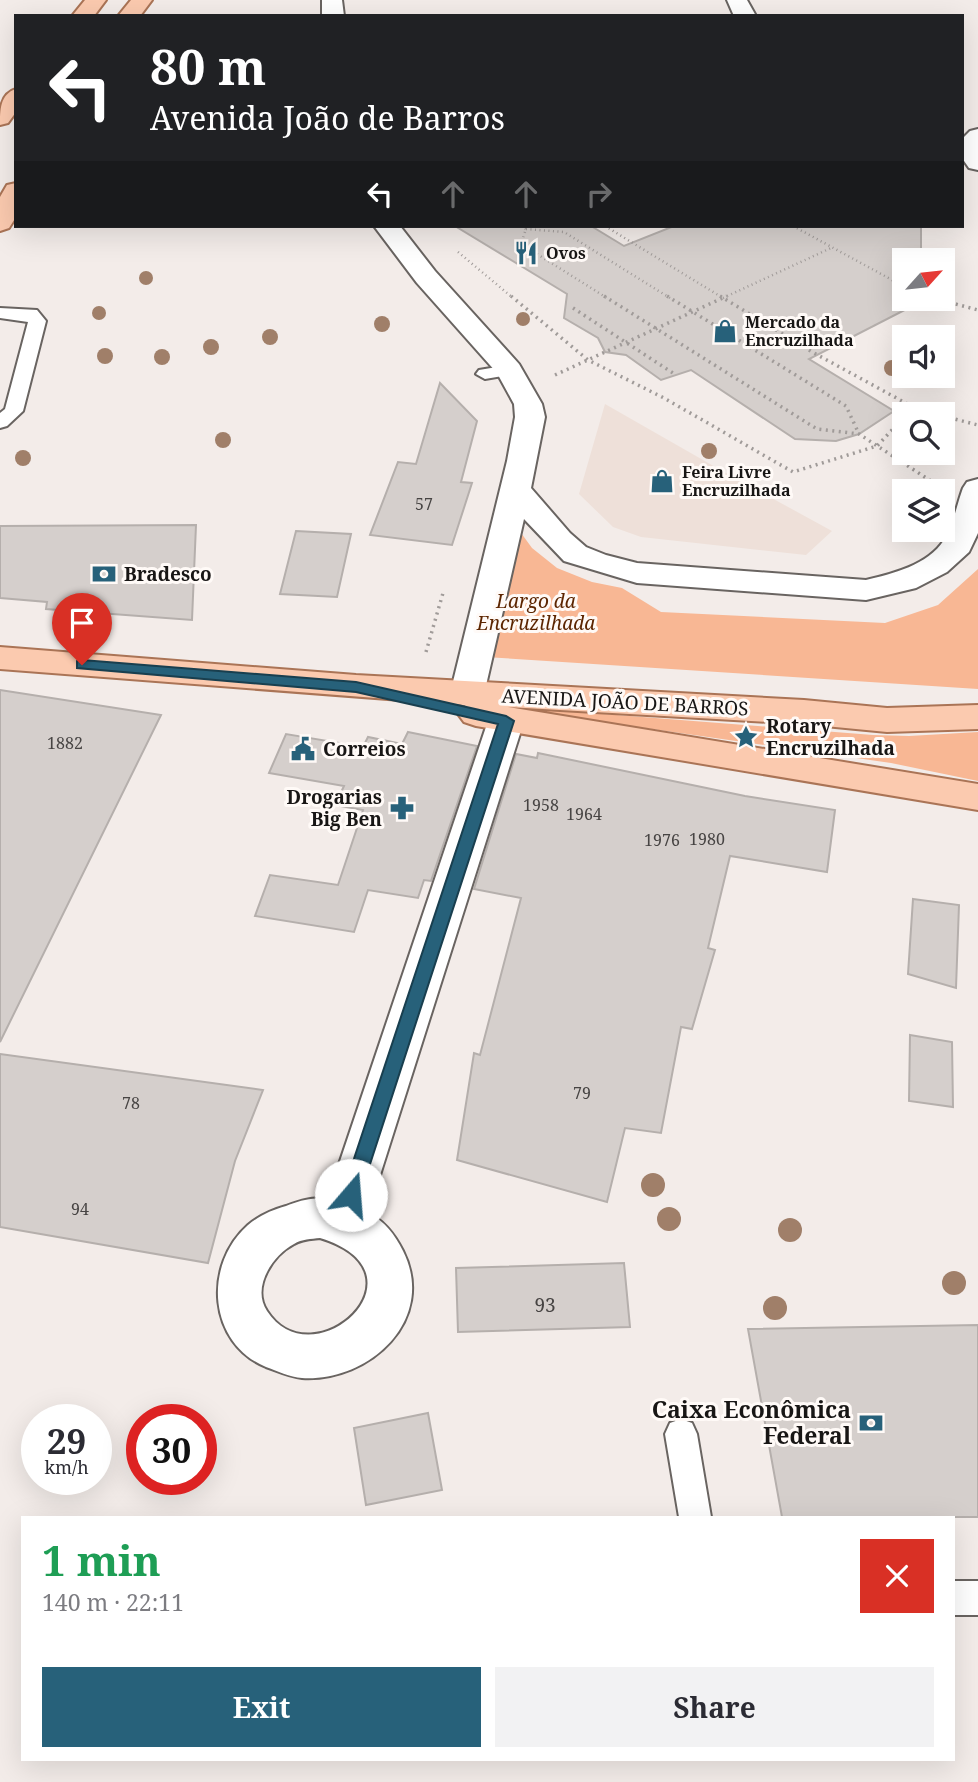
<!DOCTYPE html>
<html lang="en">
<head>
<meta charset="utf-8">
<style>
  :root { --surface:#fff; --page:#f2f2f3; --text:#2b2b33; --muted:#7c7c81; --accent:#27617a }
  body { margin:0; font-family:"Noto Serif",serif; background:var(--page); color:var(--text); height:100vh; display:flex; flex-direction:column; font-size:26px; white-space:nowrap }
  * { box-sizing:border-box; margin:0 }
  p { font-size:23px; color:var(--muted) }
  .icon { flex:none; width:38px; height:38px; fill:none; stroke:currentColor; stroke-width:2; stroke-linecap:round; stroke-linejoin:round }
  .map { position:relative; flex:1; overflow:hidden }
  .drawer { position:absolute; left:21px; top:1516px; width:934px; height:245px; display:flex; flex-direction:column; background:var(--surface); border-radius:0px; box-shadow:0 7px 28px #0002 }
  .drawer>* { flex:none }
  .top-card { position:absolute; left:14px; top:14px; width:950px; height:214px; border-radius:0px; box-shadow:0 7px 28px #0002; background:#202124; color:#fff; overflow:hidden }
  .needle { width:46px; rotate:63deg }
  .buttons { position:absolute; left:892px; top:248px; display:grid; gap:14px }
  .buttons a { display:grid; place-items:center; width:63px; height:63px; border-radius:0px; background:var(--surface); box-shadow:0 7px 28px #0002; font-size:35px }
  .speed { position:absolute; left:21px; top:1404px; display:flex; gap:14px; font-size:35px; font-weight:700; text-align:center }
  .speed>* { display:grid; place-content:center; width:91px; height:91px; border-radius:50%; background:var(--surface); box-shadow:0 7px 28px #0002; line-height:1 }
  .speed small { font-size:18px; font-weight:400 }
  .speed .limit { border:10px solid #d22; background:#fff; color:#111 }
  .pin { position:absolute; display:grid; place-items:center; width:60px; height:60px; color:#fff; margin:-72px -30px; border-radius:50% 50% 50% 0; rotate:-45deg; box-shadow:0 0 7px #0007 }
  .pin .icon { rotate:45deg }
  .me { position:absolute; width:77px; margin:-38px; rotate:18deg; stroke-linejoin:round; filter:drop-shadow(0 0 5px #0008) }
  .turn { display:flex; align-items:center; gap:24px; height:147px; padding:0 21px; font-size:32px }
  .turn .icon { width:91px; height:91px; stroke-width:2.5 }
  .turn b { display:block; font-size:49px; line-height:60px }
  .lanes { display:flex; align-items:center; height:66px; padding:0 21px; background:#0003; justify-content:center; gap:35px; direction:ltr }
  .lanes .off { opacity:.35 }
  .round { display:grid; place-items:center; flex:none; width:74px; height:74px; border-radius:0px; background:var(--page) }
  .summary { display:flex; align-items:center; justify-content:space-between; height:119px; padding:0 21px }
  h1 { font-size:42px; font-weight:700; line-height:52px; color:#1e9e55 }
  .action { display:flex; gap:14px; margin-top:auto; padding:14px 21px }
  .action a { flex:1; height:80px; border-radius:0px; background:var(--accent); color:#fff; font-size:28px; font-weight:700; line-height:80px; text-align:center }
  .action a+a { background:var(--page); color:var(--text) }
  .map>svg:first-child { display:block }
  .built { fill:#eee0d9 }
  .green { fill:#f8b794 }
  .building { fill:#d5cfcc; stroke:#b5afac; stroke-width:2 }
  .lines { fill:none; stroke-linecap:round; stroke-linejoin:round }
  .lane-casing { stroke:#696461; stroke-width:4 }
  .street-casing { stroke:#696461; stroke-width:4 }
  .primary-casing { stroke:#aa7456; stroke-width:4 }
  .path-far1 { stroke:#a09b99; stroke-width:2.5; stroke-dasharray:1 3.5; stroke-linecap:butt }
  .path { stroke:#a09b99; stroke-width:3.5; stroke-dasharray:2 4.5; stroke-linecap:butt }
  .lane { fill:#fff; fill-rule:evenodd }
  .street { fill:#fff; fill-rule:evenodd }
  .primary { fill:#fbcaaf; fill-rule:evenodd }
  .tree { fill:#a07f69 }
  .route { fill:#27617a; stroke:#193f4f; stroke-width:2 }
  .labels { text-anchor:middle; stroke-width:6; stroke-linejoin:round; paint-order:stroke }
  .far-poi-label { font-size:16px; font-weight:bold; fill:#181615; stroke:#fffaf7; text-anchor:start }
  .number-label { font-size:16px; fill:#474443 }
  .poi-label { font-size:19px; font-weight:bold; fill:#181615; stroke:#fffaf7; text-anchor:start }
  .park-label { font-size:19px; font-style:italic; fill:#5c2500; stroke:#fffaf7 }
  .street-label { font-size:19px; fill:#181615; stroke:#fffaf7 }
  .near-number-label { font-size:19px; fill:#474443 }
  .near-poi-label { font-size:23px; font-weight:bold; fill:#181615; stroke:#fffaf7; text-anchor:end }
</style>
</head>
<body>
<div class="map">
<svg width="978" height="1782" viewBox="0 0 978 1782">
  <rect width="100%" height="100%" fill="#f3ece9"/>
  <!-- built -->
  <path class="built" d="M605 404 717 468 832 531 806 555 641 537 613 527 579 494Z"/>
  <!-- green -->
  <path class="green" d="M516 526 532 548 557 568 592 582 622 588 661 612 885 623 938 605 978 569V689L485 657Z
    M477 704 873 735 909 736 978 732V781L891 763Z"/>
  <!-- building -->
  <path class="building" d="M455 226H591L624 246 674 226H921V250L930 261H905V299H926L809 359 894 411 859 434 836 441 795 439 691 370 661 380 626 355 605 352 598 338 564 318 567 294Z
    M440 383 477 421 461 482 472 483 452 545 370 535 398 462 416 464Z
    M196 525 192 620 46 609 47 602 0 598V526Z
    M296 531 351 534 337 597 280 594Z
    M0 690 161 715 0 1042Z
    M408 732 477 746 431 881 424 880 418 898 368 890 354 932 255 916 270 875 338 885 363 810 335 805 344 786 269 773 286 734 363 747 368 737 402 744Z
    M538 753 745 796 835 810 827 872 730 856 708 948 715 950 692 1029 681 1027 661 1133 625 1128 607 1202 457 1160 474 1053 480 1055 521 898 474 889 516 754 537 758Z
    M913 899 959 905 956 988 908 974Z
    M910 1035 952 1042 953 1107 909 1101Z
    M0 1054 263 1090 235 1161 208 1263 0 1227Z
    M624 1263 630 1327 458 1332 456 1268Z
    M978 1325V1517H782L748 1329Z
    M428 1413 442 1490 366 1505 354 1428Z"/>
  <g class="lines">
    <!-- lane casing -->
    <g class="lane-casing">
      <path id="lane" d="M0 308 37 310 46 321 23 411 7 426 0 428V413L5 409 28 322 0 318Z
        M509 365 518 370 515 374 485 379 476 374 479 370Z
        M681 1419 692 1423 697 1434 711 1517H679L665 1434 670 1423Z
        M954 1581H978V1615H954Z"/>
    </g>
    <!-- street casing -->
    <g class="street-casing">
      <path id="street" d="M322 0H342L344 16H322Z
        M727 0H747L756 16H734Z
        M978 129V170L969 168 962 158V139L970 131Z
        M374 226H400L435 271 519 364 542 404 545 417 531 488 570 533 586 547 606 555 637 563 866 580C892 574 928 565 944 540 953 526 957 504 963 488L967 482 978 479V533L969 552 947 572 916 588 866 600 637 583 564 561 524 519 484 694 479 702 467 706 455 702 450 694 507 461 515 417 514 404 497 373 417 283Z
        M506 709 518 712 524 721 368 1213C385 1221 395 1235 403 1251 437 1319 370 1382 302 1378 290 1377 277 1371 266 1367 208 1343 203 1265 248 1225 260 1215 272 1210 286 1206 299 1201 314 1196 327 1200L488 721 494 712ZM320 1238C434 1273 313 1382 267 1311 251 1287 273 1255 294 1244 302 1239 311 1239 320 1238Z"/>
    </g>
    <!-- primary casing -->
    <g class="primary-casing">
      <path id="primary" d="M85 0H106L94 16H72Z
        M131 0H152L140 16H118Z
        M16 89V112L8 123 0 125C0 110 0 94 16 89Z
        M16 183V217L9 228 0 231V197L7 185Z
        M0 647 356 675 804 700 887 708 978 705V729L887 732 804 724 508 707 978 784V810L476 726 464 722 458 714 466 705 0 669Z"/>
    </g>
    <!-- path-far1 -->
    <path class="path-far1" d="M521 226 526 229 521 244 607 298
      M605 226 723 298
      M793 226 905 287
      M526 229 564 232 670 298
      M458 252 513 298
      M723 298 831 248"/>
    <!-- path -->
    <path class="path" d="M511 296 588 360 664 398 793 472 877 446 905 416
      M604 296 817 429 859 434 937 485
      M667 296 846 406 859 434
      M720 296 814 353 913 407 906 415
      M937 299 978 310
      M573 308 676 375
      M555 375 727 296
      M913 407 940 415
      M943 416 978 425
      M426 652 443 593"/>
    <!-- lane -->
    <use href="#lane" class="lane"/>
    <!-- street -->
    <use href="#street" class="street"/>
    <!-- primary -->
    <use href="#primary" class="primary"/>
  </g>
  <!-- trees -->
  <g class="tree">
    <circle cx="146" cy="278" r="7"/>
    <circle cx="99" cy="313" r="7"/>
    <circle cx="523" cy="319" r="7"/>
    <circle cx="382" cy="324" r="8"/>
    <circle cx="270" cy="337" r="8"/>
    <circle cx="211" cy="347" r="8"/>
    <circle cx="105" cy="356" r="8"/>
    <circle cx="162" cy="357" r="8"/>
    <circle cx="892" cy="368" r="8"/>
    <circle cx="223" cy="440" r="8"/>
    <circle cx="709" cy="451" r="8"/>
    <circle cx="23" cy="458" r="8"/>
    <circle cx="653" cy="1185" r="12"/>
    <circle cx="669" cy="1219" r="12"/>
    <circle cx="790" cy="1230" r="12"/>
    <circle cx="954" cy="1283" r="12"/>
    <circle cx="775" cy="1308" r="12"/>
  </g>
  <!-- route -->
  <path class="route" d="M82 660 356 682 506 716 514 721 358 1201H345L342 1195 498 724 356 692 77 668V661Z"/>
  <!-- icons -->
  <defs>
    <g id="restaurant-bare" transform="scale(1.89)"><path d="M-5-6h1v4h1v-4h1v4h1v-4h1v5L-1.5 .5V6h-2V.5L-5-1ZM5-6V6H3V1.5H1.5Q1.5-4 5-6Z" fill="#27617a" stroke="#fffaf7" stroke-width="2.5" paint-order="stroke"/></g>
    <g id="shop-bare" transform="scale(1.89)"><path d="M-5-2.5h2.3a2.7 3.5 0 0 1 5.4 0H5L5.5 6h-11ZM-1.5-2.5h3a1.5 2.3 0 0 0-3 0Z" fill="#27617a" stroke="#fffaf7" stroke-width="2.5" paint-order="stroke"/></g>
    <g id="bank-bare" transform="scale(1.89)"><path d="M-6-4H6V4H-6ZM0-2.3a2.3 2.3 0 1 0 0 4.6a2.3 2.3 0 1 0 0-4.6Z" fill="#27617a" stroke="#fffaf7" stroke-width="2.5" paint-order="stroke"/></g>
    <g id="sight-bare" transform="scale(1.89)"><path d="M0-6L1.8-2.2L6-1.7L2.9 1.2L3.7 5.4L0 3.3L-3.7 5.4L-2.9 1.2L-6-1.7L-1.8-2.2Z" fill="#27617a" stroke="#fffaf7" stroke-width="2.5" paint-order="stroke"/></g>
    <g id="civic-bare" transform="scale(1.89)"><path d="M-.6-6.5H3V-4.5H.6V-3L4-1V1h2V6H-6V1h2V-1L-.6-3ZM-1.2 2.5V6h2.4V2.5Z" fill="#27617a" stroke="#fffaf7" stroke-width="2.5" paint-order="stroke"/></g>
    <g id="pharmacy-bare" transform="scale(1.89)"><path d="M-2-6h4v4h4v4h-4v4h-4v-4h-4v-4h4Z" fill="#27617a" stroke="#fffaf7" stroke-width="2.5" paint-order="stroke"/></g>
  </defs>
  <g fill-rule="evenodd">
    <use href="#restaurant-bare" x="526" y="253"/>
    <use href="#shop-bare" x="725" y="331"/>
    <use href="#shop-bare" x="662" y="481"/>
    <use href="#bank-bare" x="104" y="574"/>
    <use href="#sight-bare" x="746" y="737"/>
    <use href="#civic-bare" x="303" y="749"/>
    <use href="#pharmacy-bare" x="402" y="808"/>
    <use href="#bank-bare" x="871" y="1423"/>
  </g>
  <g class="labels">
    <!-- far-poi labels -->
    <g class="far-poi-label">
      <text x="546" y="259">Ovos</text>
      <text x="745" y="328">Mercado da<tspan x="745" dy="18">Encruzilhada</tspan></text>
      <text x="682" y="478">Feira Livre<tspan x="682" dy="18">Encruzilhada</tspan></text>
    </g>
    <!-- number labels -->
    <g class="number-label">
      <text x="424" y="510">57</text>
      <text x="65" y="749">1882</text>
      <text x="541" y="811">1958</text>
      <text x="584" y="820">1964</text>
      <text x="707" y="845">1980</text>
      <text x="662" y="846">1976</text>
      <text x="582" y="1099">79</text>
      <text x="131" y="1109">78</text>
      <text x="80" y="1215">94</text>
    </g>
    <!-- poi labels -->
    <g class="poi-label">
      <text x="124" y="581">Bradesco</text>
      <text x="766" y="733">Rotary<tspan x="766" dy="22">Encruzilhada</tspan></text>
      <text x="323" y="756">Correios</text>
      <text x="382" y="804" text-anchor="end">Drogarias<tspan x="382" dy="22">Big Ben</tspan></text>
    </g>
    <!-- park labels -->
    <g class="park-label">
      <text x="536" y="608">Largo da<tspan x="536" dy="22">Encruzilhada</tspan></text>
    </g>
    <!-- street labels -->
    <g class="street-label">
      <text transform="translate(625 702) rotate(3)" y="7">AVENIDA JOÃO DE BARROS</text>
    </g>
    <!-- near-number labels -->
    <g class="near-number-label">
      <text x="545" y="1312">93</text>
    </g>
    <!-- near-poi labels -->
    <g class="near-poi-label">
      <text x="851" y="1418">Caixa Econômica<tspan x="851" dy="26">Federal</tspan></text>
    </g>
  </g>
</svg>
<div class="buttons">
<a><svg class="needle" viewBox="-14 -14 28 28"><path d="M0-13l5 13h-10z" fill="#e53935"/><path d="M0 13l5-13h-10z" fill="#7c7c81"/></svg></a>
<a><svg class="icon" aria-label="sound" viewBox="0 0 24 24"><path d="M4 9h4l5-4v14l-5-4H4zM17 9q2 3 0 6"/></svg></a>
<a><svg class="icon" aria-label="search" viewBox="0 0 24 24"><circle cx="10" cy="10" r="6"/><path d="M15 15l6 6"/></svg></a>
<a><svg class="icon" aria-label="layers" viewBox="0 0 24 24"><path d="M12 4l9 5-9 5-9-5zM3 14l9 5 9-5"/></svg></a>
</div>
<div class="speed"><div>29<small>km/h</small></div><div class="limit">30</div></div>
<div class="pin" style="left:82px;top:665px;background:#d93025"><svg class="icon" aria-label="arrive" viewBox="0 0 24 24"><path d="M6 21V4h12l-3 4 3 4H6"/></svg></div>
<svg class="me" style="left:351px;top:1195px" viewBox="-20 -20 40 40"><circle r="19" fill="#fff"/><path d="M0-13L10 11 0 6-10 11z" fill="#27617a"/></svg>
<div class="top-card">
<div class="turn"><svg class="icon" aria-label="left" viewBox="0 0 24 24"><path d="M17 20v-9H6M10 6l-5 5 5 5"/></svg><div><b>80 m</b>Avenida João de Barros</div></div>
<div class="lanes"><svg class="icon" aria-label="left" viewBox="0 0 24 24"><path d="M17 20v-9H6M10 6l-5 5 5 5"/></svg><svg class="icon off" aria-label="ahead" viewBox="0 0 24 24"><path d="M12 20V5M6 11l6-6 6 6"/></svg><svg class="icon off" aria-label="ahead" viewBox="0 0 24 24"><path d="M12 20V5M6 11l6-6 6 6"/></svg><svg class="icon off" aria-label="right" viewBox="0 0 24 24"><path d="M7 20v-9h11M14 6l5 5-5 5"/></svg></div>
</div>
<section class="drawer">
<div class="summary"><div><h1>1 min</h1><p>140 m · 22:11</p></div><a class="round" style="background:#d93025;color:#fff"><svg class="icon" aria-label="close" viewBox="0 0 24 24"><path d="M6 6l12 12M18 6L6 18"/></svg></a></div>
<div class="action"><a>Exit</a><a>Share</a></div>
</section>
</div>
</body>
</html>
